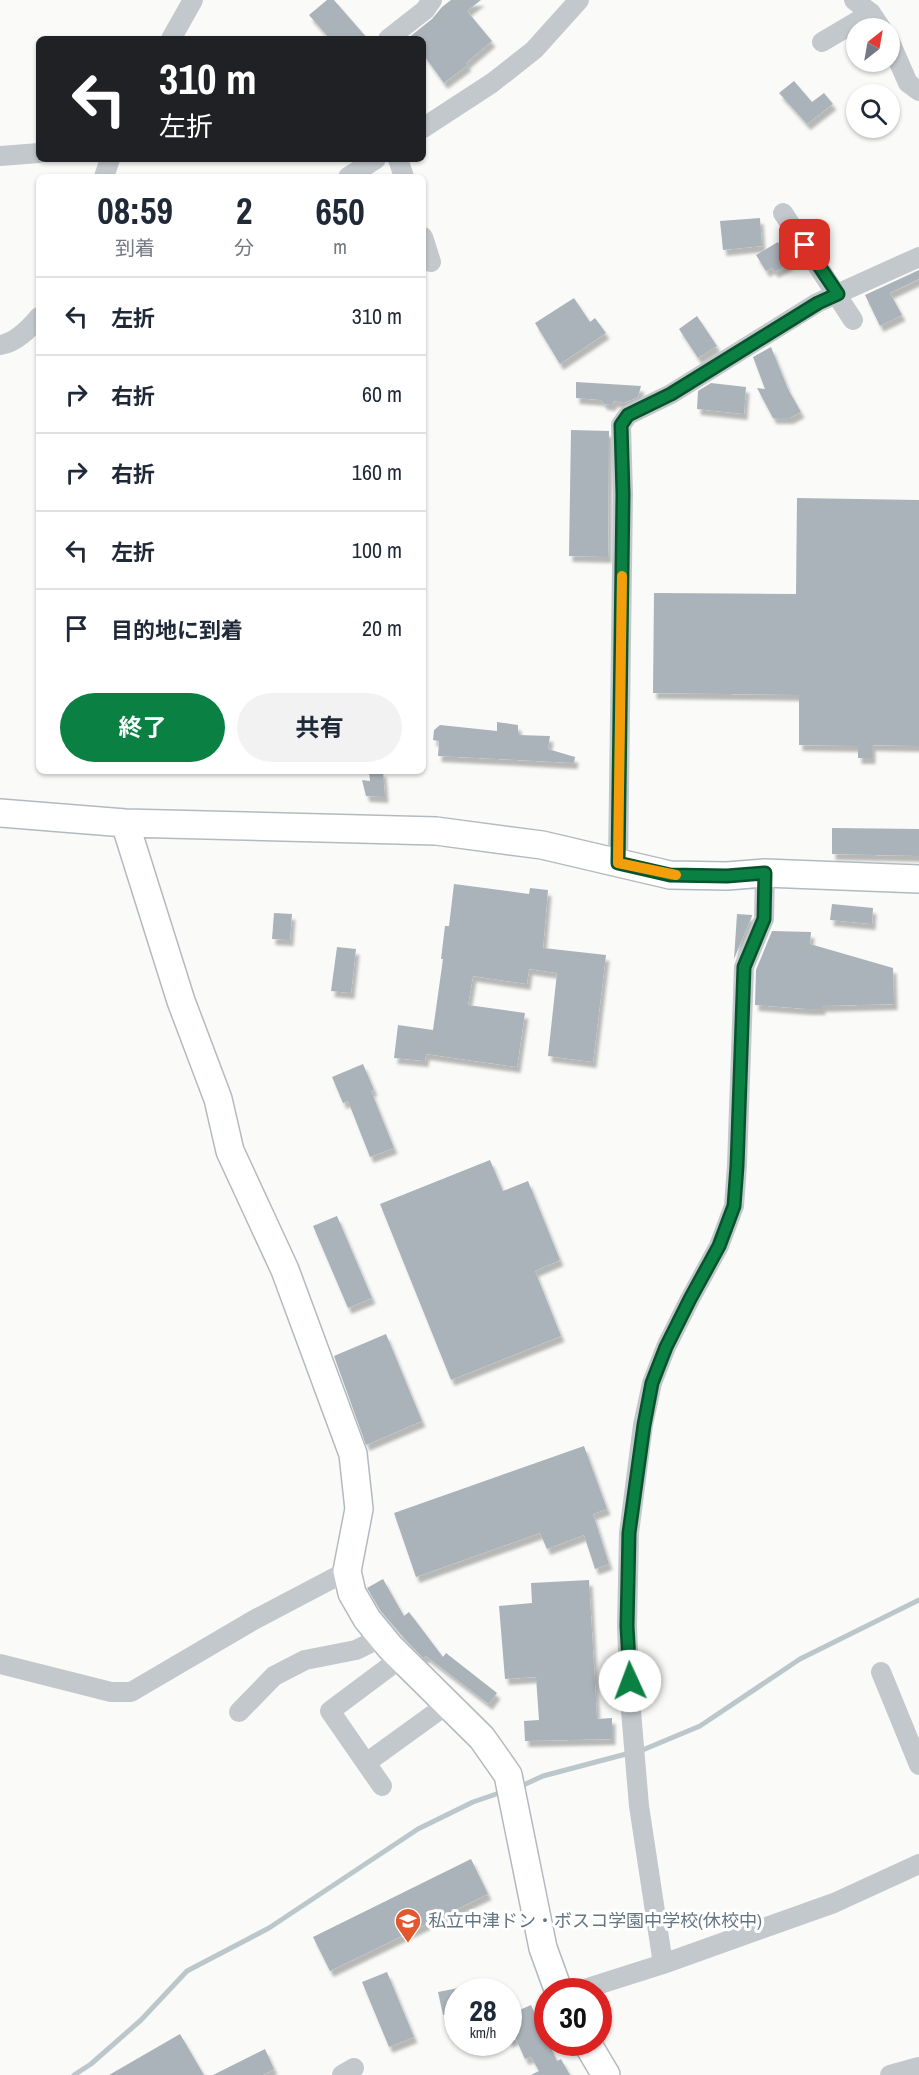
<!DOCTYPE html>
<html lang="ja">
<head>
<meta charset="utf-8">
<style>
  :root { --surface:#fff; --page:#f2f2f3; --text:#1f2937; --muted:#747a83; --line:#e0e1e3; --accent:#0b8043 }
  body { margin:0; font-family:"Archivo Narrow","Noto Sans JP",sans-serif; background:var(--page); color:var(--text); height:100vh; display:flex; flex-direction:column; font-size:22px; white-space:nowrap }
  * { box-sizing:border-box; margin:0 }
  p { font-size:20px; color:var(--muted) }
  .icon { flex:none; width:33px; height:33px; fill:none; stroke:currentColor; stroke-width:2; stroke-linecap:round; stroke-linejoin:round }
  .map { position:relative; flex:1; overflow:hidden }
  .drawer { position:absolute; left:36px; top:174px; width:390px; height:600px; display:flex; flex-direction:column; background:var(--surface); border-radius:9px; box-shadow:0 2px 4px #0004 }
  .drawer>* { flex:none }
  .top-card { position:absolute; left:36px; top:36px; width:390px; height:126px; border-radius:9px; box-shadow:0 2px 4px #0004; background:#202124; color:#fff; overflow:hidden }
  .needle { width:39px; rotate:31deg }
  .tools { position:absolute; left:846px; top:18px; display:grid; gap:12px }
  .tools a { display:grid; place-items:center; width:54px; height:54px; border-radius:50%; background:var(--surface); box-shadow:0 2px 4px #0004; font-size:30px }
  .speed { position:absolute; left:444px; top:1978px; display:flex; gap:12px; font-size:30px; font-weight:700; text-align:center }
  .speed>* { display:grid; place-content:center; width:78px; height:78px; border-radius:50%; background:var(--surface); box-shadow:0 2px 4px #0004; line-height:1 }
  .speed small { font-size:15px; font-weight:400 }
  .speed .limit { border:9px solid #d22; background:#fff; color:#111 }
  .pin { position:absolute; display:grid; place-items:center; width:51px; height:51px; color:#fff; margin:-26px; border-radius:12px; box-shadow:0 3px 9px #0006 }
  .me { position:absolute; width:66px; margin:-33px; rotate:358deg; stroke-linejoin:round; filter:drop-shadow(0 0 4px #0008) }
  .turn { display:flex; align-items:center; gap:21px; height:126px; padding:0 24px; font-size:27px }
  .turn .icon { width:78px; height:78px; stroke-width:2.5 }
  .turn b { display:block; font-size:42px; line-height:51px }
  .eta { display:flex; justify-content:space-evenly; align-items:center; height:102px; text-align:center }
  .eta b { font-size:36px; font-weight:700; line-height:42px }
  .cta { display:flex; gap:12px; margin-top:auto; padding:12px 24px }
  .cta a { flex:1; height:69px; border-radius:36px; background:var(--accent); color:#fff; font-size:24px; font-weight:700; line-height:69px; text-align:center }
  .cta a+a { background:var(--page); color:var(--text) }
  ul { padding:0; list-style:none }
  li { display:flex; align-items:center; gap:18px; height:78px; padding:0 24px; border-top:2px solid var(--line) }
  li div { flex:1 }
  li b { display:block; font-size:22px }
  li em { font-style:normal }
  .map>svg:first-child { display:block }
  .lines { fill:none; stroke-linecap:round; stroke-linejoin:round }
  .stream { stroke:#bbc7cb; stroke-width:5 }
  .building { fill:#aab3b9; filter:url(#shadow) }
  .secondary-casing { stroke:#b3babf; stroke-width:30 }
  .street { stroke:#c3c8cc; stroke-width:20 }
  .secondary { stroke:#fff; stroke-width:27 }
  .route-casing { stroke:#07532c; stroke-width:15 }
  .route { stroke:#0b8043; stroke-width:10 }
  .slow { stroke:#f59e0b; stroke-width:10 }
  .labels { text-anchor:middle; stroke-width:6; stroke-linejoin:round; paint-order:stroke }
  .poi-label { font-size:18px; fill:#657683; stroke:#fff; text-anchor:start }
</style>
</head>
<body>
<div class="map">
<svg width="919" height="2075" viewBox="0 0 919 2075">
  <defs>
    <filter id="shadow"><feDropShadow dx="3.5" dy="6" stdDeviation="1.5" flood-color="#0004"/></filter>
  </defs>
  <rect width="100%" height="100%" fill="#fafaf8"/>
  <g class="lines">
    <!-- stream -->
    <path class="stream" d="M519 1787 543 1776 645 1749 700 1726 800 1659 919 1600
      M74 2075 91 2064 141 2020 187 1971 269 1928 418 1829 473 1802 505 1791"/>
  </g>
  <!-- building -->
  <path class="building" d="M327 0H334L368 39H330L309 15Z
    M451 0H481L467 11 492 41 466 63 468 65 444 83 423 54V39H407L432 19 442 7Z
    M794 81 812 102 824 93 833 104 807 124 779 93Z
    M760 218 762 246 723 250 720 221Z
    M778 242 790 264 775 272 772 268 766 271 756 255Z
    M919 270V279L890 293 902 315 880 326 865 295Z
    M574 298 590 322 595 318 606 333 560 364 535 323Z
    M697 316 717 346 698 358 679 329Z
    M771 347 788 389 801 412 790 418H773L757 388 765 389 753 357Z
    M576 382 641 386 638 397 624 403 614 401 612 405 604 404 601 400 576 398Z
    M711 383 746 387 744 414 697 409 698 391Z
    M571 430 609 431 608 557 569 556Z
    M797 498 919 500V746L872 745V758H858V746L799 745V695L653 693 654 593 796 594Z
    M497 722 518 725V735L550 736 548 749 575 757 574 763 438 756 439 741 433 740 434 730 440 725 497 731Z
    M369 771H383L385 797 366 796 362 780 370 781Z
    M832 828 919 829V856L832 854Z
    M454 884 529 894 530 888 548 890 543 948 606 955 593 1062 548 1056 557 973 529 969 527 984 473 976 468 1005 525 1013 517 1067 426 1054 425 1061 394 1058 398 1025 433 1030 443 959H441L445 926H449Z
    M832 904 873 908 872 924 830 920Z
    M274 913 292 914 290 940 272 939Z
    M737 914 752 915V916L734 959Z
    M772 931 811 932 810 944 893 968 894 1004 822 1006V1009H807L755 1005 756 970Z
    M337 947 356 949 351 993 331 991Z
    M363 1064 374 1090 371 1091 394 1148 370 1157 348 1101 343 1103 332 1077Z
    M490 1160 503 1191 528 1181 560 1260 535 1271 561 1336 451 1380 380 1204Z
    M337 1216 372 1298 348 1308 313 1226Z
    M386 1334 422 1421 366 1445 334 1356Z
    M584 1446 607 1509 593 1514 609 1564 595 1569 584 1535 547 1549 540 1533 416 1577 394 1513Z
    M383 1579 404 1616 409 1612 443 1657 446 1653 497 1693 489 1704 426 1656 423 1658 404 1638 380 1610 367 1588Z
    M589 1580 597 1719 612 1718V1739L525 1741 524 1721 539 1720 536 1677 505 1679 499 1606 532 1603 531 1583Z
    M471 1859 488 1894 330 1971 313 1937Z
    M387 1972 414 2037 389 2047 362 1982Z
    M458 1988V2012L443 2015 438 1992Z
    M531 2005 557 2061 561 2059 570 2075H531L539 2071 531 2057 525 2059 516 2039 508 2042V2015Z
    M180 2034 204 2075H109Z
    M265 2049 274 2069 263 2075H213Z"/>
  <g class="lines">
    <!-- secondary casing -->
    <g class="secondary-casing">
      <path id="secondary" d="M0 813 125 823 436 831 542 845 670 875 727 876 765 873 919 879
        M125 823 181 1001 218 1099 230 1151 285 1270 353 1454 359 1509 347 1571 352 1593 367 1619 390 1647 482 1738 508 1775 543 1948 559 1992
        M587 2043 606 2075"/>
    </g>
    <!-- street -->
    <path class="street" d="M854 0 871 13 881 28
      M171 39 193 0
      M388 39 425 10 432 0
      M822 42 871 13
      M890 42 908 83 919 91
      M423 128 492 83 534 50 579 0
      M0 156 39 153
      M398 159 404 177
      M104 177 110 159
      M348 177 376 159
      M783 213 853 320
      M423 237 431 262
      M0 345C16 343 29 329 39 317
      M618 863 623 494 621 425 628 415 671 394 817 303 919 257
      M0 1664 111 1692H131L252 1621 347 1571
      M881 1672 919 1765
      M239 1712 274 1676 305 1660 356 1650 382 1637
      M366 1763 330 1711 401 1658
      M382 1786 366 1763 449 1703
      M663 1964 639 1806 630 1699 627 1626 629 1533 643 1425 652 1383 666 1347 690 1299 719 1246 734 1206 737 1165 744 967 764 919 765 873
      M575 1992 663 1964 834 1903 919 1864
      M342 2075 354 2068
      M890 2075 919 2067"/>
    <!-- secondary -->
    <use href="#secondary" class="secondary"/>
  </g>
  <g class="lines">
    <!-- route casing -->
    <g class="route-casing">
      <path id="route" d="M630 1681 627 1626 629 1533 644 1425 652 1383 666 1347 690 1299 719 1246 734 1206 737 1166 744 967 764 919 765 873 727 876 670 875 618 863 623 494 621 425 628 415 671 394 818 303 838 294 805 245"/>
    </g>
    <!-- route -->
    <use href="#route" class="route"/>
    <!-- slow -->
    <path class="slow" d="M622 576 618 863 676 875"/>
  </g>
  <!-- icons -->
  <defs>
    <g id="school-pin" transform="scale(1.35)"><path d="M0 17L-7.5 6A9.5 9.5 0 1 1 7.5 6Z" fill="#e4572e" stroke="#fff"/><path d="M0-5L7-2L0 1L-7-2ZM-4 1L0 2.5L4 1V4Q0 6-4 4Z" fill="#fff"/></g>
  </defs>
  <g fill-rule="evenodd">
    <use href="#school-pin" x="408" y="1921"/>
  </g>
  <g class="labels">
    <!-- poi labels -->
    <g class="poi-label">
      <text x="428" y="1927">私立中津ドン・ボスコ学園中学校(休校中)</text>
    </g>
  </g>
</svg>
<div class="tools">
<a><svg class="needle" viewBox="-14 -14 28 28"><path d="M0-13l5 13h-10z" fill="#e53935"/><path d="M0 13l5-13h-10z" fill="#747a83"/></svg></a>
<a><svg class="icon" aria-label="search" viewBox="0 0 24 24"><circle cx="10" cy="10" r="6"/><path d="M15 15l6 6"/></svg></a>
</div>
<div class="speed"><div>28<small>km/h</small></div><div class="limit">30</div></div>
<div class="pin" style="left:805px;top:245px;background:#d93025"><svg class="icon" aria-label="arrive" viewBox="0 0 24 24"><path d="M6 21V4h12l-3 4 3 4H6"/></svg></div>
<svg class="me" style="left:630px;top:1681px" viewBox="-20 -20 40 40"><circle r="19" fill="#fff"/><path d="M0-13L10 11 0 6-10 11z" fill="#0b8043"/></svg>
<div class="top-card">
<div class="turn"><svg class="icon" aria-label="left" viewBox="0 0 24 24"><path d="M17 20v-9H6M10 6l-5 5 5 5"/></svg><div><b>310 m</b>左折</div></div>
</div>
<section class="drawer">
<div class="eta">
<div><b>08:59</b><p>到着</p></div>
<div><b>2</b><p>分</p></div>
<div><b>650</b><p>m</p></div>
</div>
<ul>
<li><svg class="icon" aria-label="left" viewBox="0 0 24 24"><path d="M17 20v-9H6M10 6l-5 5 5 5"/></svg><div><b>左折</b></div><em>310 m</em></li>
<li><svg class="icon" aria-label="right" viewBox="0 0 24 24"><path d="M7 20v-9h11M14 6l5 5-5 5"/></svg><div><b>右折</b></div><em>60 m</em></li>
<li><svg class="icon" aria-label="right" viewBox="0 0 24 24"><path d="M7 20v-9h11M14 6l5 5-5 5"/></svg><div><b>右折</b></div><em>160 m</em></li>
<li><svg class="icon" aria-label="left" viewBox="0 0 24 24"><path d="M17 20v-9H6M10 6l-5 5 5 5"/></svg><div><b>左折</b></div><em>100 m</em></li>
<li><svg class="icon" aria-label="arrive" viewBox="0 0 24 24"><path d="M6 21V4h12l-3 4 3 4H6"/></svg><div><b>目的地に到着</b></div><em>20 m</em></li>
</ul>
<div class="cta"><a>終了</a><a>共有</a></div>
</section>
</div>
</body>
</html>
